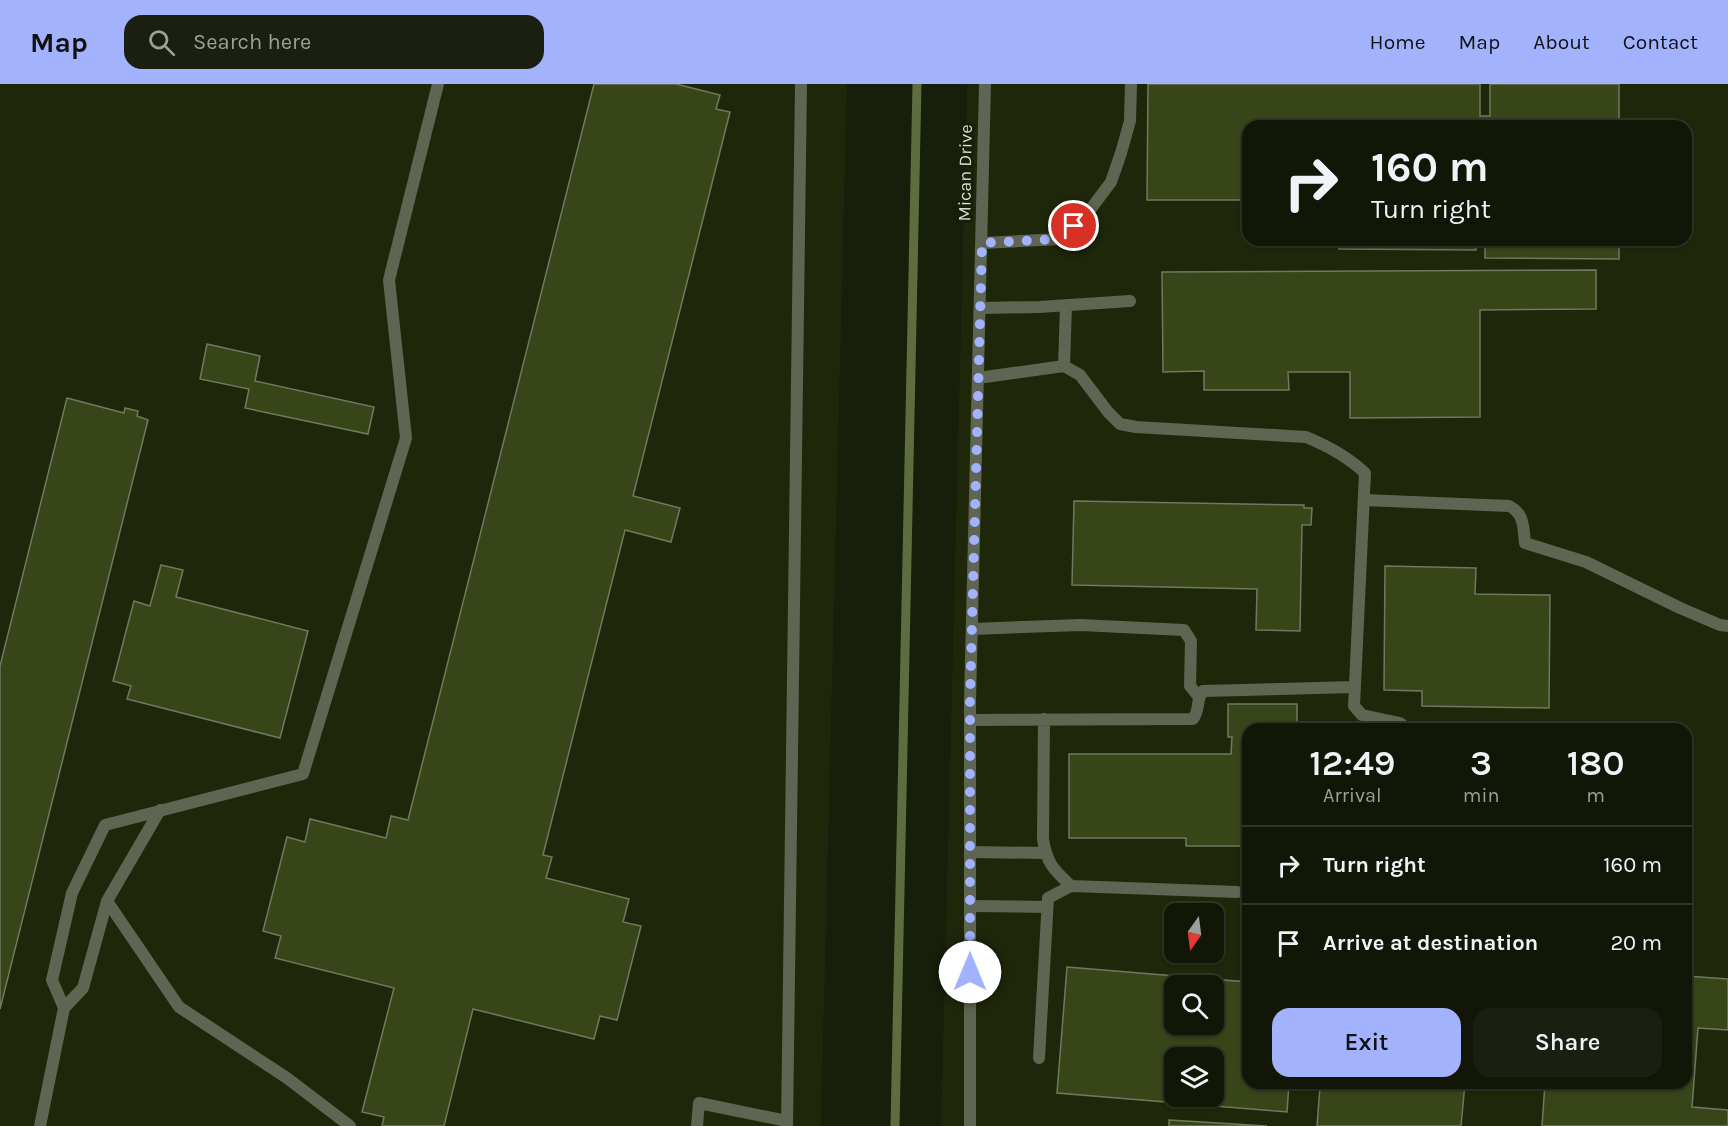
<!DOCTYPE html>
<html lang="en">
<head>
<meta charset="utf-8">
<style>
  :root { --surface:#111607; --page:#1a1f11; --text:#f1f3f6; --muted:#9c9f9b; --line:#303528; --accent:#a2b2fd }
  body { margin:0; font-family:Karla,sans-serif; background:var(--page); color:var(--text); height:100vh; display:flex; flex-direction:column; font-size:22px; white-space:nowrap }
  * { box-sizing:border-box; margin:0 }
  p { font-size:20px; color:var(--muted) }
  .icon { flex:none; width:33px; height:33px; fill:none; stroke:currentColor; stroke-width:2; stroke-linecap:round; stroke-linejoin:round }
  .map { position:relative; flex:1; overflow:hidden }
  .panel { position:absolute; left:1242px; top:639px; width:450px; height:366px; display:flex; flex-direction:column; background:var(--surface); border-radius:18px; box-shadow:0 2px 4px #0004,0 0 0 2px var(--line) }
  .panel>* { flex:none }
  .hud { position:absolute; left:1242px; top:36px; width:450px; height:126px; border-radius:18px; box-shadow:0 2px 4px #0004,0 0 0 2px var(--line); background:#111607; color:var(--text); overflow:hidden }
  .needle { width:39px; rotate:194deg }
  .tools { position:absolute; left:1164px; top:819px; display:grid; gap:12px }
  .tools a { display:grid; place-items:center; width:60px; height:60px; border-radius:12px; background:var(--surface); box-shadow:0 2px 4px #0004,0 0 0 2px var(--line); font-size:30px }
  .pin { position:absolute; display:grid; place-items:center; width:51px; height:51px; color:#fff; margin:-26px; border:3px solid #fff; border-radius:50%; box-shadow:0 2px 6px #0007 }
  .me { position:absolute; width:66px; margin:-33px; rotate:0deg; stroke-linejoin:round; filter:drop-shadow(0 0 4px #0008) }
  .turn { display:flex; align-items:center; gap:21px; height:126px; padding:0 30px; font-size:27px }
  .turn .icon { width:78px; height:78px; stroke-width:2.5 }
  .turn b { display:block; font-size:42px; line-height:51px }
  .eta { display:flex; justify-content:space-evenly; align-items:center; height:102px; text-align:center }
  .eta b { font-size:36px; font-weight:600; line-height:42px }
  .action { display:flex; gap:12px; margin-top:auto; padding:12px 30px }
  .action a { flex:1; height:69px; border-radius:18px; background:var(--accent); color:#111; font-size:24px; font-weight:600; line-height:69px; text-align:center }
  .action a+a { background:var(--page); color:var(--text) }
  ul { padding:0; list-style:none }
  li { display:flex; align-items:center; gap:18px; height:78px; padding:0 30px; border-top:2px solid var(--line) }
  li div { flex:1 }
  li b { display:block; font-size:22px }
  li em { font-style:normal }
  header { display:flex; align-items:center; gap:36px; box-sizing:border-box; height:84px; padding:0 30px; background:var(--accent); color:#111 }
  header strong { font-size:28px }
  nav { display:flex; gap:33px; margin-inline-start:auto; font-size:21px }
  .search { width:420px; height:54px; background:var(--page); display:flex; align-items:center; gap:15px; box-sizing:border-box; padding:0 21px; border-radius:18px; color:var(--muted); font-size:22px }
  .map>svg:first-child { display:block }
  .built { fill:#1e270a; fill-rule:evenodd }
  .lines { fill:none; stroke-linecap:round; stroke-linejoin:round }
  .stream { stroke:#5e6d40; stroke-width:9 }
  .building { fill:#374519; stroke:#707960; stroke-width:1.5; fill-rule:evenodd }
  .lane { stroke:#5e6552; stroke-width:12 }
  .street { stroke:#5e6552; stroke-width:12 }
  .route { stroke:#a2b2fd; stroke-width:10; stroke-dasharray:0 18 }
  .labels { text-anchor:middle; stroke-width:6; stroke-linejoin:round; paint-order:stroke }
  .street-label { font-size:18px; fill:#d8ddcf; stroke:#171e09 }
</style>
</head>
<body>
<header>
<strong>Map</strong>
<div class="search"><svg class="icon" aria-label="search" viewBox="0 0 24 24"><circle cx="10" cy="10" r="6"/><path d="M15 15l6 6"/></svg>Search here</div>
<nav><a>Home</a><a>Map</a><a>About</a><a>Contact</a></nav>
</header>
<div class="map">
<svg width="1728" height="1042" viewBox="0 0 1728 1042">
  <rect width="100%" height="100%" fill="#171e09"/>
  <!-- built -->
  <path class="built" d="M0 0H847L821 1042H0Z
    M967 0H1728V1042H941ZM1248 42H1686V156H1248ZM1248 645H1686V999H1248ZM1174 830H1214V868H1174ZM1174 902H1214V940H1174ZM1174 974H1214V1012H1174Z"/>
  <g class="lines">
    <!-- stream -->
    <path class="stream" d="M895 1042 917 0"/>
  </g>
  <!-- building -->
  <path class="building" d="M594 0H676L720 11 716 25 730 28 633 412 680 424 671 458 625 446 543 771 552 773 546 794 629 815 623 838 641 842 617 936 600 932 594 955 473 925 444 1042H382L384 1033 362 1028 394 904 275 874 281 852 263 847 287 753 305 758 310 735 386 754 391 732 408 736Z
    M1148 0H1480V32H1490V0H1619V42H1248V116H1147Z
    M1339 156H1476V166L1339 165Z
    M1485 156H1619V175L1485 174Z
    M1596 186V225L1480 226V333L1350 334V288H1288L1289 306H1204V287L1163 288 1162 188Z
    M207 260 260 272 255 297 374 323 368 350 245 324 249 305 200 295Z
    M67 314 124 329 125 324 138 327 137 332 148 336 0 925V582Z
    M1074 417 1304 421V424H1312L1311 441H1302L1300 547 1256 546 1257 505 1072 501Z
    M161 481 183 486 176 513 308 547 280 654 127 615 131 602 113 597 134 517 150 522Z
    M1385 482 1476 484 1475 510 1550 511 1549 624 1422 622V607L1384 606Z
    M1228 620H1297V645H1248V762H1186V754H1069V670H1231L1232 653H1228Z
    M1686 850H1689L1686 886Z
    M1067 883 1248 898V999H1289L1287 1028 1057 1009ZM1174 902H1214V940H1174ZM1174 974H1214V1012H1174Z
    M1686 892 1728 895V946L1698 944 1692 1023 1728 1026V1042H1542L1545 999H1686Z
    M1304 999H1465L1461 1042H1317L1320 1003 1304 1002Z
    M1169 1036 1267 1042H1169Z"/>
  <g class="lines">
    <!-- lane -->
    <path class="lane" d="M982 159 1061 155 1087 130 1111 98 1121 69 1130 37 1131 0
      M980 224 1039 223 1130 217
      M1064 282 1066 221
      M978 294 1064 282 1080 291 1108 328 1120 340 1136 343 1306 353C1328 362 1348 373 1365 389L1354 622 1362 631 1400 639 1407 645
      M1364 416 1509 422C1525 430 1523 444 1525 459L1586 478 1680 524 1720 541 1728 542
      M972 545 1080 541 1184 546 1191 557 1190 602 1199 613
      M1044 635 1043 755C1047 780 1053 785 1071 802L1237 808
      M970 636 1193 635C1201 624 1195 617 1203 607L1355 603
      M160 726 107 817 83 904 64 924 52 896 72 809 105 741 303 690 406 354 389 196 438 0
      M970 768 1046 769
      M107 817 179 923 287 994 350 1042
      M970 822 1047 823
      M1039 974 1048 814 1071 802
      M40 1042 64 924
      M697 1042 699 1019 787 1037
      M787 1042 801 0"/>
    <!-- street -->
    <path class="street" d="M970 1042V617L985 0"/>
  </g>
  <g class="lines">
    <!-- route -->
    <path class="route" d="M970 888V617L982 159 1061 155 1074 142"/>
  </g>
  <g class="labels">
    <!-- street labels -->
    <g class="street-label">
      <text transform="translate(965 89) rotate(-89)" y="6">Mican Drive</text>
    </g>
  </g>
</svg>
<div class="tools">
<a><svg class="needle" viewBox="-14 -14 28 28"><path d="M0-13l5 13h-10z" fill="#e53935"/><path d="M0 13l5-13h-10z" fill="#9c9f9b"/></svg></a>
<a><svg class="icon" aria-label="search" viewBox="0 0 24 24"><circle cx="10" cy="10" r="6"/><path d="M15 15l6 6"/></svg></a>
<a><svg class="icon" aria-label="layers" viewBox="0 0 24 24"><path d="M12 4l9 5-9 5-9-5zM3 14l9 5 9-5"/></svg></a>
</div>
<div class="pin" style="left:1074px;top:142px;background:#d93025"><svg class="icon" aria-label="arrive" viewBox="0 0 24 24"><path d="M6 21V4h12l-3 4 3 4H6"/></svg></div>
<svg class="me" style="left:970px;top:888px" viewBox="-20 -20 40 40"><circle r="19" fill="#fff"/><path d="M0-13L10 11 0 6-10 11z" fill="#a2b2fd"/></svg>
<div class="hud">
<div class="turn"><svg class="icon" aria-label="right" viewBox="0 0 24 24"><path d="M7 20v-9h11M14 6l5 5-5 5"/></svg><div><b>160 m</b>Turn right</div></div>
</div>
<section class="panel">
<div class="eta">
<div><b>12:49</b><p>Arrival</p></div>
<div><b>3</b><p>min</p></div>
<div><b>180</b><p>m</p></div>
</div>
<ul>
<li><svg class="icon" aria-label="right" viewBox="0 0 24 24"><path d="M7 20v-9h11M14 6l5 5-5 5"/></svg><div><b>Turn right</b></div><em>160 m</em></li>
<li><svg class="icon" aria-label="arrive" viewBox="0 0 24 24"><path d="M6 21V4h12l-3 4 3 4H6"/></svg><div><b>Arrive at destination</b></div><em>20 m</em></li>
</ul>
<div class="action"><a>Exit</a><a>Share</a></div>
</section>
</div>
</body>
</html>
